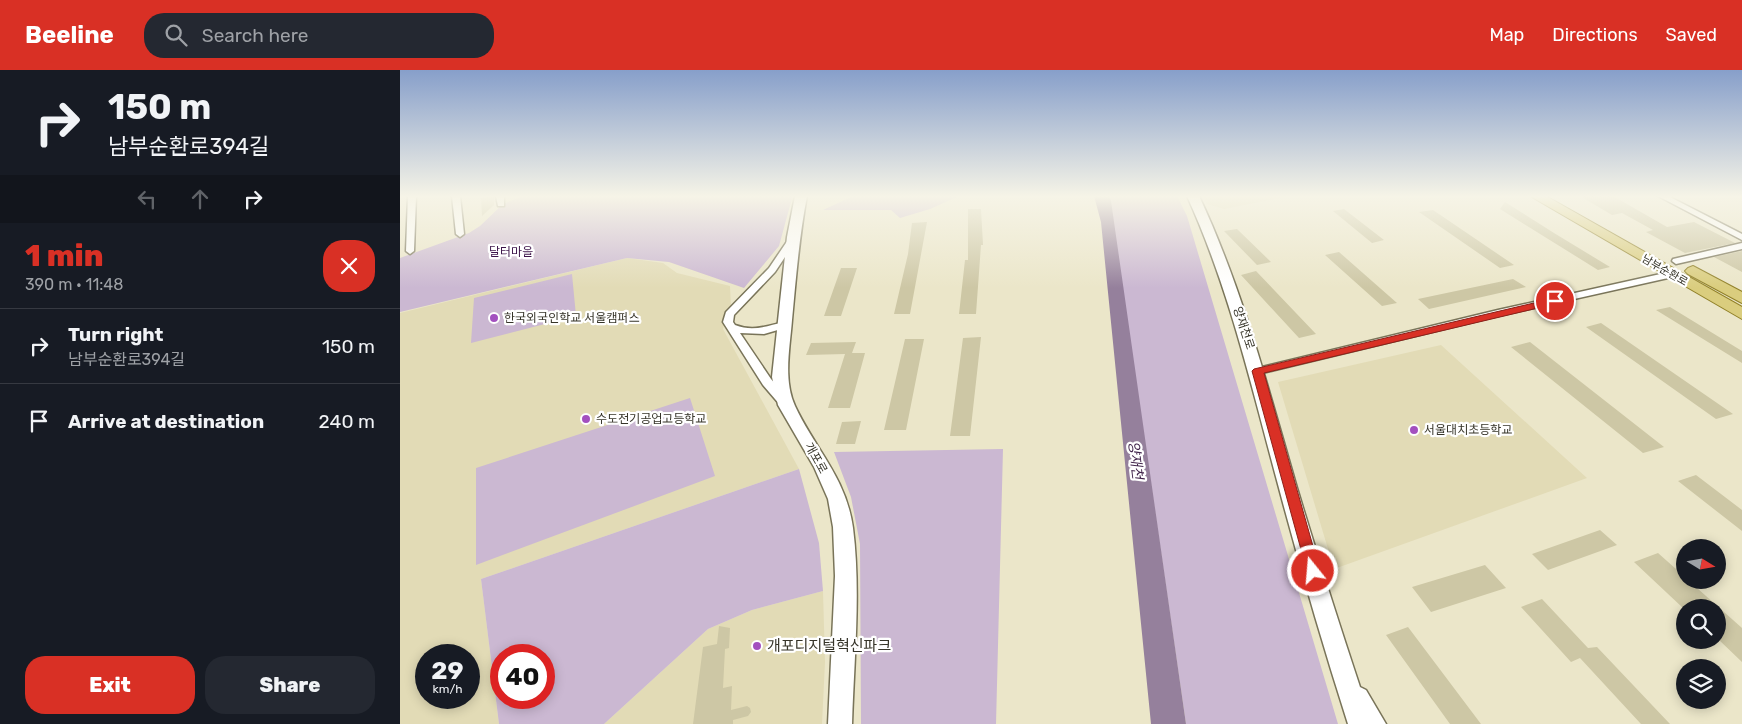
<!DOCTYPE html>
<html lang="en">
<head>
<meta charset="utf-8">
<style>
  :root { --surface:#171b24; --page:#242831; --text:#f1f3f6; --muted:#9ea1a6; --line:#363941; --accent:#d93025 }
  body { margin:0; font-family:Rubik,"Noto Sans KR",sans-serif; background:var(--page); color:var(--text); height:100vh; display:flex; flex-direction:column; font-size:19px; white-space:nowrap }
  * { box-sizing:border-box; margin:0 }
  p { font-size:16px; color:var(--muted) }
  .icon { flex:none; width:28px; height:28px; fill:none; stroke:currentColor; stroke-width:2; stroke-linecap:round; stroke-linejoin:round }
  .map { position:relative; flex:1; overflow:hidden }
  .panel { display:flex; flex-direction:column; background:var(--surface); width:400px }
  .panel>* { flex:none }
  .top-card { background:#171b24; color:var(--text); overflow:hidden }
  .needle { width:32px; rotate:101deg }
  .tools { position:absolute; left:1276px; top:469px; display:grid; gap:10px }
  .tools a { display:grid; place-items:center; width:50px; height:50px; border-radius:50%; background:var(--surface); box-shadow:0 2px 12px #0003; font-size:25px }
  .speed { position:absolute; left:15px; top:574px; display:flex; gap:10px; font-size:25px; font-weight:700; text-align:center }
  .speed>* { display:grid; place-content:center; width:65px; height:65px; border-radius:50%; background:var(--surface); box-shadow:0 2px 12px #0003; line-height:1 }
  .speed small { font-size:12px; font-weight:400 }
  .speed .limit { border:8px solid #d22; background:#fff; color:#111 }
  .pin { position:absolute; display:grid; place-items:center; width:42px; height:42px; color:#fff; margin:-21px; border:2px solid #fff; border-radius:50%; box-shadow:0 1px 5px #0007 }
  .me { position:absolute; width:55px; margin:-28px; rotate:343deg; stroke-linejoin:round; filter:drop-shadow(0 0 4px #0008) }
  .turn { display:flex; align-items:center; gap:18px; height:105px; padding:0 25px; font-size:22px }
  .turn .icon { width:65px; height:65px; stroke-width:2.5 }
  .turn b { display:block; font-size:35px; line-height:42px }
  .lanes { display:flex; align-items:center; height:48px; padding:0 25px; background:#0003; justify-content:center; gap:25px; direction:ltr }
  .lanes .off { opacity:.35 }
  .round { display:grid; place-items:center; flex:none; width:52px; height:52px; border-radius:20px; background:var(--page) }
  .head { display:flex; align-items:center; justify-content:space-between; height:85px; padding:0 25px }
  h1 { font-size:30px; font-weight:800; line-height:38px; color:var(--accent) }
  .cta { display:flex; gap:10px; margin-top:auto; padding:10px 25px }
  .cta a { flex:1; height:58px; border-radius:20px; background:var(--accent); color:#fff; font-size:20px; font-weight:800; line-height:58px; text-align:center }
  .cta a+a { background:var(--page); color:var(--text) }
  ul { padding:0; list-style:none }
  li { display:flex; align-items:center; gap:15px; height:75px; padding:0 25px; border-top:1px solid var(--line) }
  li div { flex:1 }
  li b { display:block; font-size:19px }
  li em { font-style:normal }
  header { display:flex; align-items:center; gap:30px; box-sizing:border-box; height:70px; padding:0 25px; background:var(--accent); color:#fff }
  header strong { font-size:24px }
  nav { display:flex; gap:28px; margin-inline-start:auto; font-size:18px }
  .search { width:350px; height:45px; background:var(--page); display:flex; align-items:center; gap:12px; box-sizing:border-box; padding:0 18px; border-radius:20px; color:var(--muted); font-size:19px }
  main { display:flex; flex:1; min-height:0 }
  .map>svg:first-child { display:block }
  .built { fill:#e2dbb6; fill-rule:evenodd }
  .green { fill:#cbb8d2; fill-rule:evenodd }
  .water { fill:#95809c }
  .building { fill:#cdc7a5 }
  .lines { fill:none; stroke-linecap:round; stroke-linejoin:round }
  .street-casing { stroke:#797459; stroke-width:3 }
  .secondary-casing { stroke:#797459; stroke-width:3 }
  .primary-casing { stroke:#918128; stroke-width:2 }
  .street { fill:#fff; fill-rule:evenodd }
  .secondary { fill:#fff; fill-rule:evenodd }
  .primary { fill:#dacd7e; fill-rule:evenodd }
  .route { fill:#d93025; stroke:#8d1f18 }
  .poi-dot { fill:#a350bf; stroke:#fff; stroke-width:2 }
  .labels { text-anchor:middle; stroke-width:4.5; stroke-linejoin:round; paint-order:stroke }
  .far-street-label { font-size:11px; fill:#363429; stroke:#fff }
  .far-quarter-label { font-size:12px; fill:#3d154a; stroke:#fff }
  .poi-label { font-size:12px; fill:#363429; stroke:#fff; text-anchor:start }
  .street-label { font-size:12px; fill:#363429; stroke:#fff }
  .water-label { font-size:14px; font-style:italic; fill:#40234a; stroke:#fff }
  .near-poi-label { font-size:15px; fill:#363429; stroke:#fff; text-anchor:start }
</style>
</head>
<body>
<header>
<strong>Beeline</strong>
<div class="search"><svg class="icon" aria-label="search" viewBox="0 0 24 24"><circle cx="10" cy="10" r="6"/><path d="M15 15l6 6"/></svg>Search here</div>
<nav><a>Map</a><a>Directions</a><a>Saved</a></nav>
</header>
<main>
<section class="panel">
<div class="top-card">
<div class="turn"><svg class="icon" aria-label="right" viewBox="0 0 24 24"><path d="M7 20v-9h11M14 6l5 5-5 5"/></svg><div><b>150 m</b>남부순환로394길</div></div>
<div class="lanes"><svg class="icon off" aria-label="left" viewBox="0 0 24 24"><path d="M17 20v-9H6M10 6l-5 5 5 5"/></svg><svg class="icon off" aria-label="ahead" viewBox="0 0 24 24"><path d="M12 20V5M6 11l6-6 6 6"/></svg><svg class="icon" aria-label="right" viewBox="0 0 24 24"><path d="M7 20v-9h11M14 6l5 5-5 5"/></svg></div>
</div>
<div class="head"><div><h1>1 min</h1><p>390 m · 11:48</p></div><a class="round" style="background:#d93025;color:#fff"><svg class="icon" aria-label="close" viewBox="0 0 24 24"><path d="M6 6l12 12M18 6L6 18"/></svg></a></div>
<ul>
<li><svg class="icon" aria-label="right" viewBox="0 0 24 24"><path d="M7 20v-9h11M14 6l5 5-5 5"/></svg><div><b>Turn right</b><p>남부순환로394길</p></div><em>150 m</em></li>
<li><svg class="icon" aria-label="arrive" viewBox="0 0 24 24"><path d="M6 21V4h12l-3 4 3 4H6"/></svg><div><b>Arrive at destination</b></div><em>240 m</em></li>
</ul>
<div class="cta"><a>Exit</a><a>Share</a></div>
</section>
<div class="map">
<svg width="1342" height="654" viewBox="0 0 1342 654">
  <rect width="100%" height="100%" fill="#ebe6c9"/>
  <!-- built -->
  <path class="built" d="M802 126H890L824 139 807 134Z
    M227 188 263 193 277 203 330 216 331 237 323 259 399 399 81 509 99 654H0V243ZM26 585H69V628H26Z
    M1041 275 1187 408 934 499 878 312Z
    M423 521 425 592 422 654H204L308 559 352 540Z"/>
  <!-- green -->
  <path class="green" d="M123 126H391L392 128 379 176 344 218 269 192 227 188 0 242V188L69 163 80 156 103 134Z
    M453 126H559L530 139 500 148 491 140H423Z
    M709 126H777L787 146 938 654H786Z
    M172 204 176 246 71 273 74 228Z
    M290 328 315 406 76 495V398Z
    M603 379 596 654H461L460 474 451 427 434 382Z
    M399 399 419 473 423 521 352 540 308 559 204 654H99L81 509ZM101 585H144V628H101Z"/>
  <!-- water -->
  <path class="water" d="M694 126H709L711 131 786 654H751L701 152Z"/>
  <!-- building -->
  <path class="building" d="M94 126V135L82 146 81 128Z
    M1180 126H1213L1267 157 1294 152 1335 173 1285 183 1246 162 1253 160 1222 143 1212 145Z
    M1105 132 1154 163 1210 197 1198 200 1100 139Z
    M568 139H581L583 175H581L576 244H559L565 190H568Z
    M944 139 984 170 972 173 933 141Z
    M1033 140 1114 195 1100 198 1019 142Z
    M527 152 510 244H494L508 184 512 153Z
    M837 159 871 192 857 195 824 161Z
    M1342 181V202L1314 187Z
    M939 182 997 233 982 236 925 185Z
    M441 198H457L441 246H424Z
    M856 201 916 264 899 268 841 205Z
    M1113 209 1126 217 1029 239 1018 229Z
    M1270 237 1342 281V293L1256 240Z
    M1201 253 1333 344 1316 349 1186 257Z
    M581 267 570 366H550L563 268Z
    M505 269H524L506 360H484Z
    M456 272 452 283H465L450 338H428L445 284 406 285 411 273Z
    M1130 272 1264 377 1243 383 1111 277Z
    M461 351 455 374H436L442 352Z
    M1296 405 1342 440V461L1278 411Z
    M1200 460 1217 475 1148 500 1132 484Z
    M1258 483 1285 507V510H1288L1342 558V592L1318 569V538H1283L1234 492Z
    M1085 495 1106 518 1031 542 1012 517Z
    M1142 529 1188 578 1197 577 1270 654H1241L1180 588 1171 592 1121 537Z
    M319 556 330 558 329 578 325 579 323 618 332 616 331 640 347 636 350 638 351 642 348 646 333 650V654H293L303 577 317 574Z
    M1008 557 1081 654H1050L986 565Z"/>
  <g class="lines">
    <!-- street casing -->
    <g class="street-casing">
      <path id="street" d="M8 126H16L14 181 10 184 6 181Z
        M52 126H60L64 164 60 167 56 164Z
        M96 126H104V136H98Z
        M1258 126H1268L1342 164V170Z
        M393 166 397 169 375 202 334 245 333 252 335 255C353 262 367 256 384 252L389 255 388 257 364 264 340 263 371 309 391 333 385 337 381 336 363 315 323 252 326 242 369 198 390 167Z
        M1342 173V179L1276 194 1272 191 1273 189Z
        M1274 201 1279 204 1277 206 1098 246 858 304 853 301 858 298 1098 240Z"/>
    </g>
    <!-- secondary casing -->
    <g class="secondary-casing">
      <path id="secondary" d="M395 126H407C399 167 396 208 392 250 390 277 383 310 395 336 415 379 446 407 453 458 461 521 454 590 452 654H428L435 506 433 457 428 429 414 397 378 335 372 307 387 167Z
        M787 126H799C843 220 868 318 897 418 917 484 938 551 960 617L966 620 986 654H948C923 576 900 497 879 418 852 319 830 220 787 126Z"/>
    </g>
    <!-- primary casing -->
    <g class="primary-casing">
      <path id="primary" d="M1130 126H1146L1342 237V249Z
        M1293 196 1342 222V233L1288 204 1285 201 1288 198Z"/>
    </g>
    <!-- street -->
    <use href="#street" class="street"/>
    <!-- secondary -->
    <use href="#secondary" class="secondary"/>
    <!-- primary -->
    <use href="#primary" class="primary"/>
  </g>
  <!-- sky -->
  <linearGradient id="sky" x2="0" y2="1"><stop stop-color="#879fca"/><stop offset="0.58" stop-color="#f6f4e7"/><stop offset="1" stop-color="#f6f4e7" stop-opacity="0"/></linearGradient>
  <rect width="1342" height="218" fill="url(#sky)"/>
  <!-- route -->
  <path class="route" d="M1155 228 1159 229V233L864 303 920 501 918 505 913 507 908 505 852 301 854 299Z"/>
  <!-- markers -->
  <g class="poi-dot">
    <circle cx="94" cy="248" r="5"/>
    <circle cx="186" cy="349" r="5"/>
    <circle cx="1014" cy="360" r="5"/>
    <circle cx="357" cy="576" r="5"/>
  </g>
  <g class="labels">
    <!-- far-street labels -->
    <g class="far-street-label">
      <text transform="translate(1265 200) rotate(30)" y="4">남부순환로</text>
    </g>
    <!-- far-quarter labels -->
    <g class="far-quarter-label">
      <text x="111" y="186">달터마을</text>
    </g>
    <!-- poi labels -->
    <g class="poi-label">
      <text x="104" y="252">한국외국인학교 서울캠퍼스</text>
      <text x="196" y="353">수도전기공업고등학교</text>
      <text x="1024" y="364">서울대치초등학교</text>
    </g>
    <!-- street labels -->
    <g class="street-label">
      <text transform="translate(844 258) rotate(72)" y="4">양재천로</text>
      <text transform="translate(416 388) rotate(61)" y="4">개포로</text>
    </g>
    <!-- water labels -->
    <g class="water-label">
      <text transform="translate(736 390) rotate(83)" y="5">양재천</text>
    </g>
    <!-- near-poi labels -->
    <g class="near-poi-label">
      <text x="367" y="581">개포디지털혁신파크</text>
    </g>
  </g>
</svg>
<div class="tools">
<a><svg class="needle" viewBox="-14 -14 28 28"><path d="M0-13l5 13h-10z" fill="#e53935"/><path d="M0 13l5-13h-10z" fill="#9ea1a6"/></svg></a>
<a><svg class="icon" aria-label="search" viewBox="0 0 24 24"><circle cx="10" cy="10" r="6"/><path d="M15 15l6 6"/></svg></a>
<a><svg class="icon" aria-label="layers" viewBox="0 0 24 24"><path d="M12 4l9 5-9 5-9-5zM3 14l9 5 9-5"/></svg></a>
</div>
<div class="speed"><div>29<small>km/h</small></div><div class="limit">40</div></div>
<div class="pin" style="left:1155px;top:231px;background:#d93025"><svg class="icon" aria-label="arrive" viewBox="0 0 24 24"><path d="M6 21V4h12l-3 4 3 4H6"/></svg></div>
<svg class="me" style="left:913px;top:501px" viewBox="-20 -20 40 40"><circle r="17" fill="#d93025" stroke="#fff" stroke-width="3"/><path d="M0-11L8 9 0 5-8 9z" fill="#fff"/></svg>
</div>
</main>
</body>
</html>
